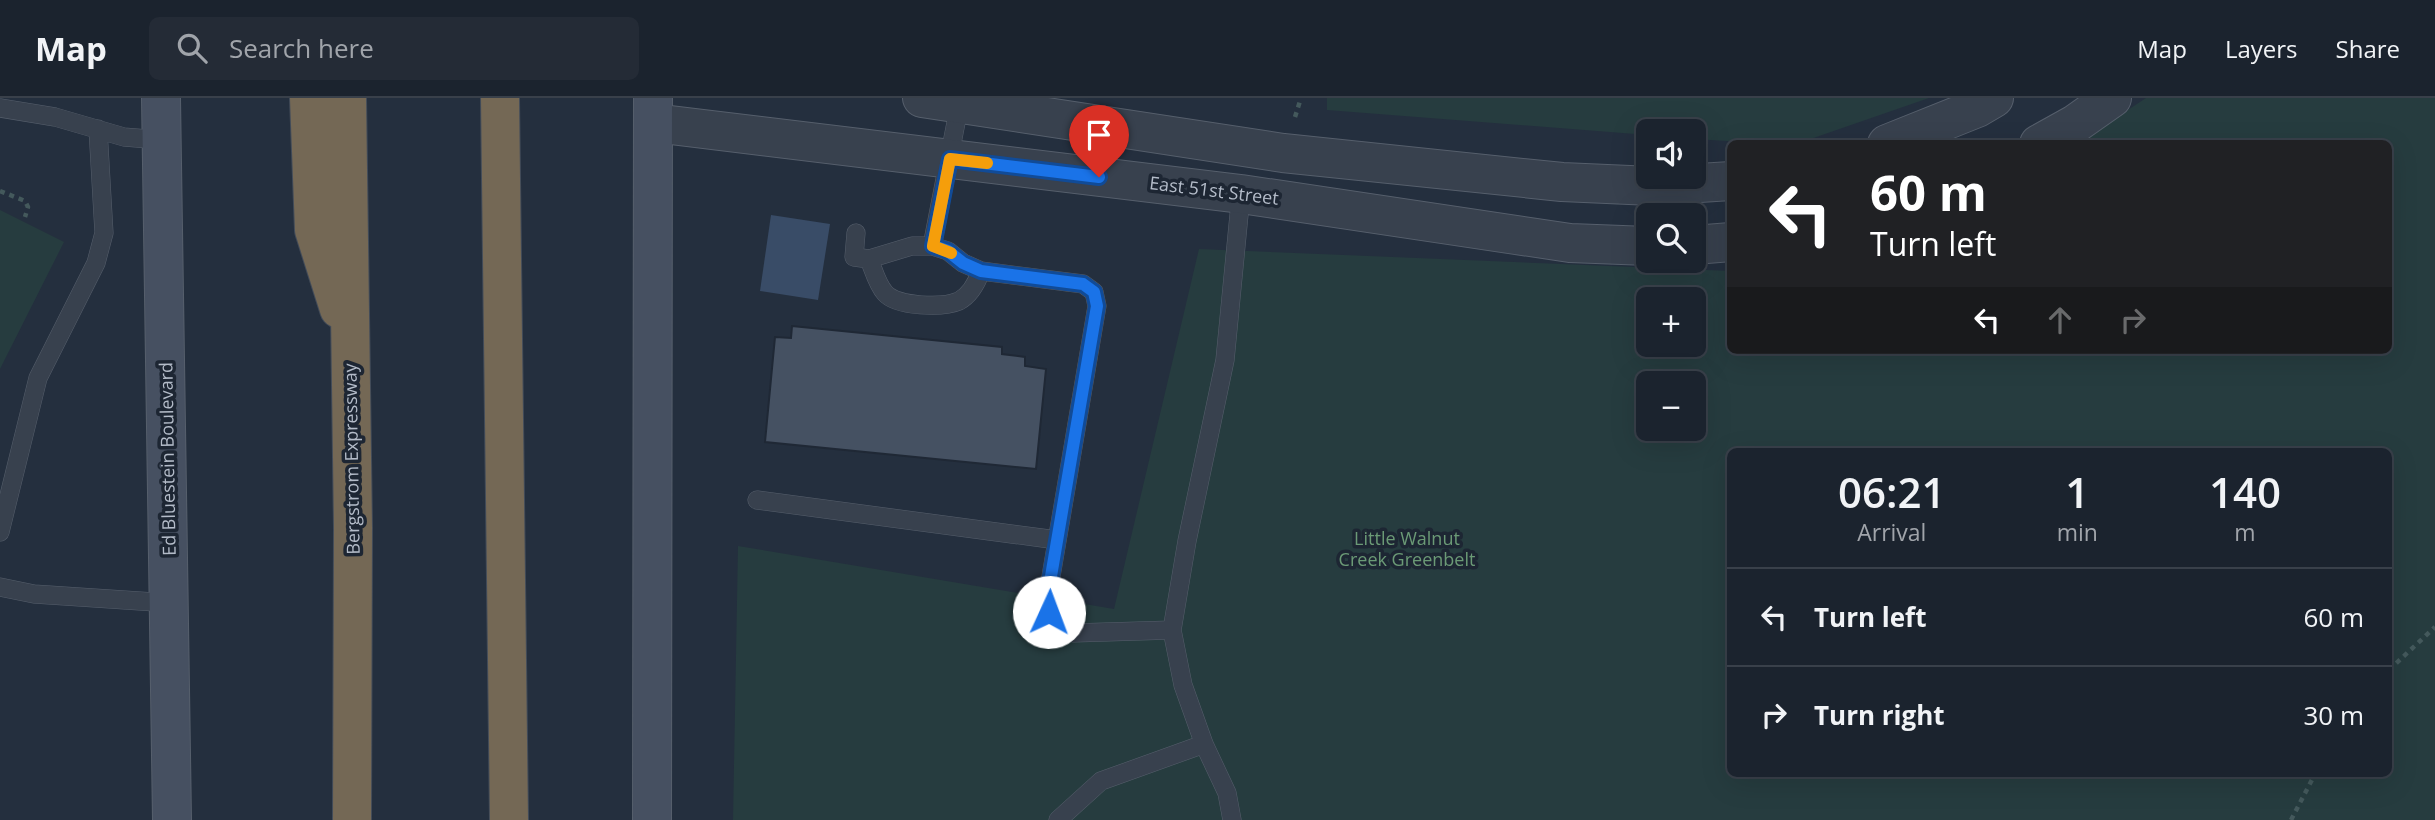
<!DOCTYPE html>
<html lang="en">
<head>
<meta charset="utf-8">
<style>
  :root { --surface:#1b232e; --page:#242b36; --text:#f1f3f6; --muted:#a0a4aa; --line:#39404a }
  body { margin:0; font-family:"Open Sans",sans-serif; background:var(--page); color:var(--text); height:100vh; display:flex; flex-direction:column; font-size:26px; white-space:nowrap }
  * { box-sizing:border-box; margin:0 }
  p { font-size:23px; color:var(--muted) }
  .icon { flex:none; width:38px; height:38px; fill:none; stroke:currentColor; stroke-width:2; stroke-linecap:round; stroke-linejoin:round }
  .map { position:relative; flex:1; overflow:hidden }
  .panel { position:absolute; left:1727px; top:350px; width:665px; height:329px; display:flex; flex-direction:column; background:var(--surface); border-radius:10px; box-shadow:0 7px 28px #0002,0 0 0 2px var(--line) }
  .panel>* { flex:none }
  .guide { position:absolute; left:1727px; top:42px; width:665px; height:214px; border-radius:10px; box-shadow:0 7px 28px #0002,0 0 0 2px var(--line); background:#202124; color:#fff; overflow:hidden }
  .tools { position:absolute; left:1636px; top:21px; display:grid; gap:14px }
  .tools a { display:grid; place-items:center; width:70px; height:70px; border-radius:10px; background:var(--surface); box-shadow:0 7px 28px #0002,0 0 0 2px var(--line); font-size:35px }
  .pin { position:absolute; display:grid; place-items:center; width:60px; height:60px; color:#fff; margin:-72px -30px; border-radius:50% 50% 50% 0; rotate:-45deg; box-shadow:0 0 7px #0007 }
  .pin .icon { rotate:45deg }
  .me { position:absolute; width:77px; margin:-38px; rotate:2deg; stroke-linejoin:round; filter:drop-shadow(0 0 5px #0008) }
  .turn { display:flex; align-items:center; gap:24px; height:147px; padding:0 28px; font-size:32px }
  .turn .icon { width:91px; height:91px; stroke-width:2.5 }
  .turn b { display:block; font-size:49px; line-height:60px }
  .lanes { display:flex; align-items:center; height:66px; padding:0 28px; background:#0003; justify-content:center; gap:35px; direction:ltr }
  .lanes .off { opacity:.35 }
  .eta { display:flex; justify-content:space-evenly; align-items:center; height:119px; text-align:center }
  .eta b { font-size:42px; font-weight:600; line-height:49px }
  ul { padding:0; list-style:none }
  li { display:flex; align-items:center; gap:21px; height:98px; padding:0 28px; border-top:2px solid var(--line) }
  li div { flex:1 }
  li b { display:block; font-size:26px }
  li em { font-style:normal }
  header { display:flex; align-items:center; gap:42px; box-sizing:border-box; height:98px; padding:0 35px; background:var(--surface); border-bottom:2px solid var(--line) }
  header strong { font-size:33px }
  nav { display:flex; gap:38px; margin-inline-start:auto; font-size:24px }
  .search { width:490px; height:63px; background:var(--page); display:flex; align-items:center; gap:18px; box-sizing:border-box; padding:0 24px; border-radius:10px; color:var(--muted); font-size:26px }
  .map>svg:first-child { display:block }
  .green { fill:#263c3f; fill-rule:evenodd }
  .water { fill:#394c67 }
  .building { fill:#455162; stroke:#1f2835; stroke-width:2 }
  .lines { fill:none; stroke-linecap:round; stroke-linejoin:round }
  .service-casing { stroke:#565f6c; stroke-width:19 }
  .tertiary-casing { stroke:#565f6c; stroke-width:40 }
  .secondary-casing { stroke:#565f6c; stroke-width:40 }
  .motorway-casing { stroke:#434c59; stroke-width:40 }
  .path { stroke:#44595c; stroke-width:4.5; stroke-dasharray:5 5; stroke-linecap:butt }
  .service { stroke:#38414e; stroke-width:18 }
  .tertiary { stroke:#38414e; stroke-width:38 }
  .secondary { stroke:#465061; stroke-width:38 }
  .motorway { stroke:#746855; stroke-width:38 }
  .route-casing { stroke:#114b97; stroke-width:18 }
  .route { stroke:#1a73e8; stroke-width:12 }
  .slow { stroke:#f59e0b; stroke-width:12 }
  .labels { text-anchor:middle; stroke-width:7; stroke-linejoin:round; paint-order:stroke }
  .street-label { font-size:18px; fill:#b4bcc9; stroke:#1d2633 }
  .park-label { font-size:18px; fill:#6b9a76; stroke:#1d2633 }
</style>
</head>
<body>
<header>
<strong>Map</strong>
<div class="search"><svg class="icon" aria-label="search" viewBox="0 0 24 24"><circle cx="10" cy="10" r="6"/><path d="M15 15l6 6"/></svg>Search here</div>
<nav><a>Map</a><a>Layers</a><a>Share</a></nav>
</header>
<div class="map">
<svg width="2435" height="722" viewBox="0 0 2435 722">
  <rect width="100%" height="100%" fill="#242f3e"/>
  <!-- green -->
  <path class="green" d="M1327 0H1929L1799 45H1759L1694 41V33H1648V37L1327 12Z
    M2146 0H2435V722H733L738 448 1114 511 1199 151 1731 173V252H2389V46L2078 45ZM1648 201H1694V247H1648ZM1648 285H1694V331H1648ZM1731 354H2389V676H1731Z
    M0 112 64 144 0 271Z"/>
  <!-- water -->
  <path class="water" d="M771 117 830 126 818 202 760 193Z"/>
  <!-- building -->
  <path class="building" d="M792 228 1002 249V256L1025 259V268L1046 271 1036 371 765 344 775 239 791 240Z"/>
  <g class="lines">
    <!-- service casing -->
    <g class="service-casing">
      <path id="service" d="M0 10 55 19 124 39 161 42
        M856 135 854 159 869 161 912 148H932L948 153 963 165 981 173 1083 186 1094 194 1097 208 1048 496C1050 518 1052 525 1073 535L1172 532
        M932 148 960 4
        M869 161C874 173 877 186 885 195 897 209 943 210 959 203 970 197 977 184 981 173
        M757 402 1057 442
        M0 434 38 280 96 165 104 135 98 31
        M0 489 34 496 170 505
        M1058 722 1101 683 1204 646
        M1232 722 1227 695 1204 646 1183 587 1172 532 1187 443 1225 262 1241 96"/>
    </g>
    <!-- tertiary casing -->
    <g class="tertiary-casing">
      <path id="tertiary" d="M922 0 1283 55 1562 84 1652 88 1731 83
        M654 25 1241 96 1570 145 1648 148
        M1887 46 1977 10 1994 0
        M2039 46 2075 26 2112 0
        M1694 147 1731 144"/>
    </g>
    <!-- secondary casing -->
    <g class="secondary-casing">
      <path id="secondary" d="M161 0 172 722
        M652 722 653 0"/>
    </g>
    <!-- motorway casing -->
    <g class="motorway-casing">
      <path id="motorway" d="M309 0 314 132 339 211
        M347 0 353 430 352 722
        M500 0 509 722"/>
    </g>
    <!-- path -->
    <path class="path" d="M1295 19 1301 0
      M0 93 25 103 28 109 25 119
      M2389 572 2435 529
      M2291 722 2315 676"/>
    <!-- service -->
    <use href="#service" class="service"/>
    <!-- tertiary -->
    <use href="#tertiary" class="tertiary"/>
    <!-- secondary -->
    <use href="#secondary" class="secondary"/>
    <!-- motorway -->
    <use href="#motorway" class="motorway"/>
  </g>
  <g class="lines">
    <!-- route casing -->
    <g class="route-casing">
      <path id="route" d="M1049 514 1048 496 1097 208 1094 194 1083 186 981 173 963 165 948 153 933 148 950 61 1099 79"/>
    </g>
    <!-- route -->
    <use href="#route" class="route"/>
    <!-- slow -->
    <path class="slow" d="M951 155 933 148 950 61 987 65"/>
  </g>
  <g class="labels">
    <!-- street labels -->
    <g class="street-label">
      <text transform="translate(1214 93) rotate(7)" y="6">East 51st Street</text>
      <text transform="translate(168 361) rotate(-91)" y="6">Ed Bluestein Boulevard</text>
      <text transform="translate(352 361) rotate(-91)" y="6">Bergstrom Expressway</text>
    </g>
    <!-- park labels -->
    <g class="park-label">
      <text x="1407" y="447">Little Walnut<tspan x="1407" dy="21">Creek Greenbelt</tspan></text>
    </g>
  </g>
</svg>
<div class="tools">
<a><svg class="icon" aria-label="sound" viewBox="0 0 24 24"><path d="M4 9h4l5-4v14l-5-4H4zM17 9q2 3 0 6"/></svg></a>
<a><svg class="icon" aria-label="search" viewBox="0 0 24 24"><circle cx="10" cy="10" r="6"/><path d="M15 15l6 6"/></svg></a>
<a>+</a>
<a>−</a>
</div>
<div class="pin" style="left:1099px;top:79px;background:#d93025"><svg class="icon" aria-label="arrive" viewBox="0 0 24 24"><path d="M6 21V4h12l-3 4 3 4H6"/></svg></div>
<svg class="me" style="left:1049px;top:514px" viewBox="-20 -20 40 40"><circle r="19" fill="#fff"/><path d="M0-13L10 11 0 6-10 11z" fill="#1a73e8"/></svg>
<div class="guide">
<div class="turn"><svg class="icon" aria-label="left" viewBox="0 0 24 24"><path d="M17 20v-9H6M10 6l-5 5 5 5"/></svg><div><b>60 m</b>Turn left</div></div>
<div class="lanes"><svg class="icon" aria-label="left" viewBox="0 0 24 24"><path d="M17 20v-9H6M10 6l-5 5 5 5"/></svg><svg class="icon off" aria-label="ahead" viewBox="0 0 24 24"><path d="M12 20V5M6 11l6-6 6 6"/></svg><svg class="icon off" aria-label="right" viewBox="0 0 24 24"><path d="M7 20v-9h11M14 6l5 5-5 5"/></svg></div>
</div>
<section class="panel">
<div class="eta">
<div><b>06:21</b><p>Arrival</p></div>
<div><b>1</b><p>min</p></div>
<div><b>140</b><p>m</p></div>
</div>
<ul>
<li><svg class="icon" aria-label="left" viewBox="0 0 24 24"><path d="M17 20v-9H6M10 6l-5 5 5 5"/></svg><div><b>Turn left</b></div><em>60 m</em></li>
<li><svg class="icon" aria-label="right" viewBox="0 0 24 24"><path d="M7 20v-9h11M14 6l5 5-5 5"/></svg><div><b>Turn right</b></div><em>30 m</em></li>
</ul>
</section>
</div>
</body>
</html>
